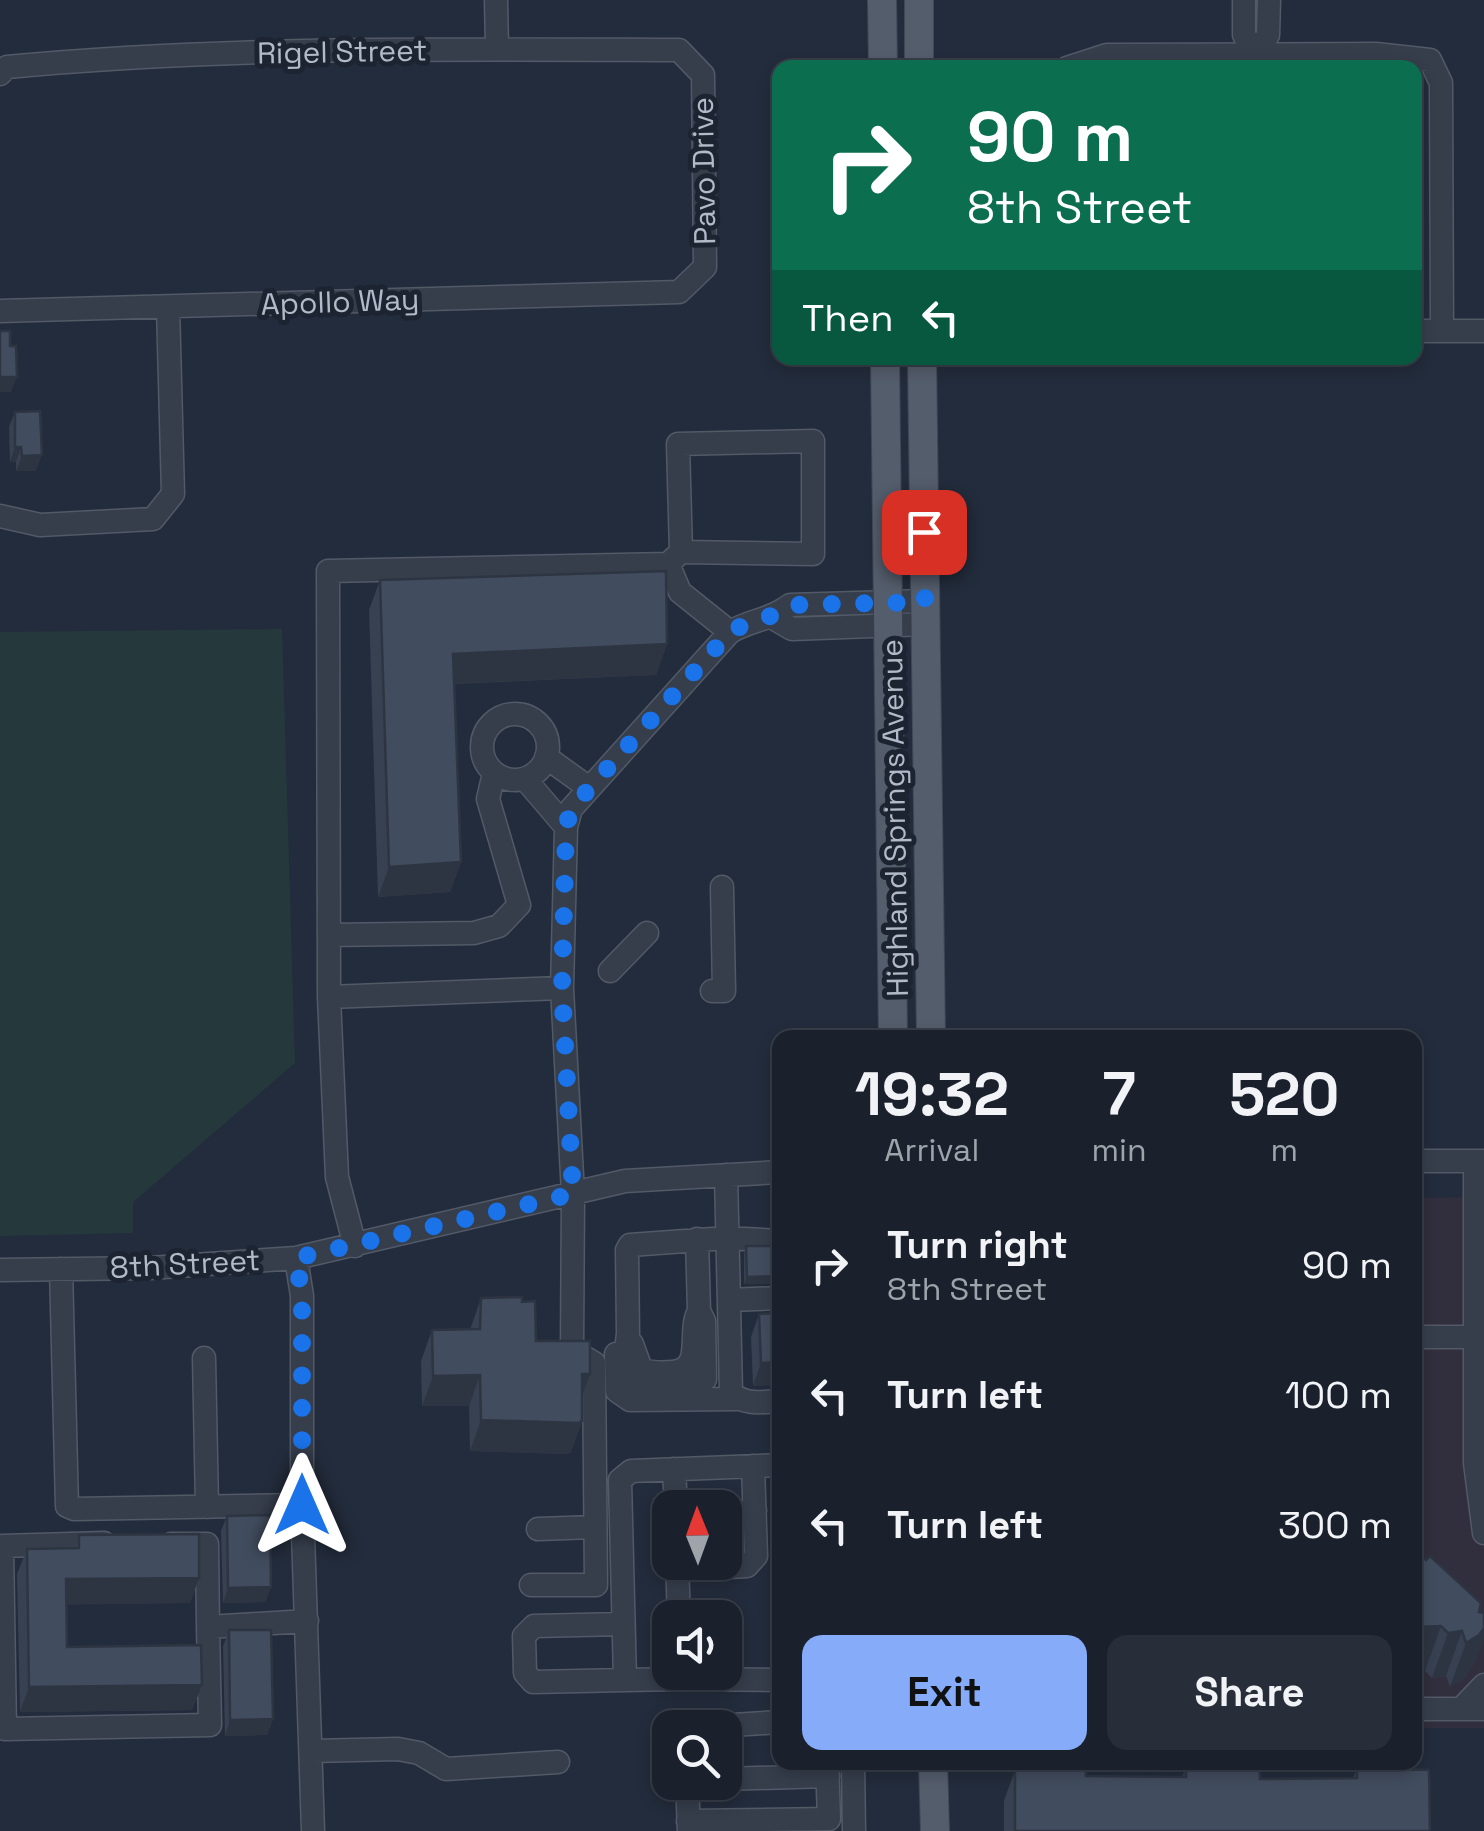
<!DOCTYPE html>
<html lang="en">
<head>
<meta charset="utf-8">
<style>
  :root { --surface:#1a212d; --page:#272e39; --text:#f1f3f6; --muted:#9fa3aa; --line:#383e49; --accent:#86abf9 }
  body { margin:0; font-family:"Space Grotesk",sans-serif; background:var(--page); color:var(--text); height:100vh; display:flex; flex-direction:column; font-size:38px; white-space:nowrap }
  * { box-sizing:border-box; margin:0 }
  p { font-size:32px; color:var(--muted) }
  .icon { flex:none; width:55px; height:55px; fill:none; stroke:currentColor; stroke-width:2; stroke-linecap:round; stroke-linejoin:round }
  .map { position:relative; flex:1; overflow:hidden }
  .sheet { position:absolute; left:772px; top:1030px; width:650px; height:740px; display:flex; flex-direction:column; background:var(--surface); border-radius:20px; box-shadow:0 5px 15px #0003,0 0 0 2px var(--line) }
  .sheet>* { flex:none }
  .hud { position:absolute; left:772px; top:60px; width:650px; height:305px; border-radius:20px; box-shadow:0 5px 15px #0003,0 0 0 2px var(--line); background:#0b6e4f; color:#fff; overflow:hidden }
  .needle { width:65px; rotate:359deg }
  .tools { position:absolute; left:652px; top:1490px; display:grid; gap:20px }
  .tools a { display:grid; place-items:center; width:90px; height:90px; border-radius:20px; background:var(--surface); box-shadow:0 5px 15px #0003,0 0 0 2px var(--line); font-size:50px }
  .pin { position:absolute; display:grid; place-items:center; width:85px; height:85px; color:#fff; margin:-42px; border-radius:20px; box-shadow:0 5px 15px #0006 }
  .me { position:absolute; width:110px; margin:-55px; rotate:0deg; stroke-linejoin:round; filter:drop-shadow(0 0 8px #0008) }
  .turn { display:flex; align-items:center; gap:35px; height:210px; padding:0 30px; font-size:45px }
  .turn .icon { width:130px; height:130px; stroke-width:2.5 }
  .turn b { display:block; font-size:70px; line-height:85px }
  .then { display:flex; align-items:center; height:95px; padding:0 30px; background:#0003; gap:20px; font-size:38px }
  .eta { display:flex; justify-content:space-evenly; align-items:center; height:170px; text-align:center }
  .eta b { font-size:60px; font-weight:700; line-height:70px }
  .cta { display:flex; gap:20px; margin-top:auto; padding:20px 30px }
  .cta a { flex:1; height:115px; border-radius:20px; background:var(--accent); color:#111; font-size:40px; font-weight:700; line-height:115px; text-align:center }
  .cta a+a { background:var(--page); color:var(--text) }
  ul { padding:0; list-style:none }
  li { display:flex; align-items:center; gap:30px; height:130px; padding:0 30px }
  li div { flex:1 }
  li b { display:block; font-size:38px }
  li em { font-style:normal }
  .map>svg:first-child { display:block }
  .medical { fill:#312e3d }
  .green { fill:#25393d }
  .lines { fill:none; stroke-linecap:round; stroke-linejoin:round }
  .minor-casing { stroke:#525967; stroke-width:25 }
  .major-casing { stroke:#404755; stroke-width:30 }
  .minor { stroke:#363e4c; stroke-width:22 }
  .major { stroke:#545d6c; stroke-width:28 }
  .wall { fill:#384151 }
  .shaded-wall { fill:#2e3542 }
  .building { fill:#414c5e; stroke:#2e3542; stroke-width:2.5 }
  .route { stroke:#1a73e8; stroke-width:18; stroke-dasharray:0 32.4 }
  .labels { text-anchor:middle; stroke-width:10; stroke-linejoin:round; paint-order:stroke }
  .street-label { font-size:30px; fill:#b2b9c8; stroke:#1c2331 }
</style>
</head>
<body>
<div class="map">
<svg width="1484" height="1831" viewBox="0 0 1484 1831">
  <rect width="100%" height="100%" fill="#232c3c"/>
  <!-- medical -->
  <path class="medical" d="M1484 1197V1728H1422L1415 1727V1198Z"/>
  <!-- green -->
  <path class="green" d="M282 629 295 1063 133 1202V1233L0 1236V632Z"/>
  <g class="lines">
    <!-- minor casing -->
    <g class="minor-casing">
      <path id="minor" d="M496 0 497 49
        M1244 0V35L1256 54
        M1256 64V54L1268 35 1269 0
        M1067 68 1107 55 1376 54 1430 60 1441 83 1442 331
        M0 74 7 67C230 46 455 49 679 50L703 75 705 267 679 292 0 311
        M1415 331H1484
        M0 516 40 525 153 519 173 494 168 307
        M668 564 681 552 813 554V441L678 444 681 552
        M773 618 792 629 926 624
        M482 747a33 33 0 1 1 66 0a33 33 0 1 1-66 0Z
        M546 757 589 788
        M525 779 566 827
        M329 935 474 933 499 926 519 905 488 799 494 773
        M610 971 647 933
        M712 991H724L722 887
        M329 997 328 571 668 564 680 592 730 632
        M1415 1161H1484
        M1475 1161V1463L1484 1533
        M726 1175 731 1392C744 1406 762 1402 780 1401
        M355 1246 337 1177 329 997 562 988
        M296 1258 302 1296V1505L313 1831
        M61 1269 67 1506 74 1509 302 1505
        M0 1270 150 1268 296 1258 625 1181 780 1172
        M729 1300 780 1298
        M699 1311 704 1321 705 1379 684 1387 636 1385 627 1373 625 1357 628 1334 627 1250 630 1245 727 1238 780 1241
        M1415 1337H1476
        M632 1344 641 1369C651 1373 662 1373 673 1372 705 1369 687 1331 699 1311L697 1239
        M616 1354 617 1391 630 1400 737 1399
        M204 1358 207 1507
        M674 1469 676 1508
        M725 1513 755 1511
        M538 1529 595 1527
        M104 1543 2 1546 5 1729 210 1725 208 1627
        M171 1544H207L208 1627 307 1621
        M677 1562 679 1618
        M677 1570 747 1566 756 1556 753 1466
        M531 1585H596L594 1363 572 1350 573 1194 562 988 566 827 571 809 730 632C750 620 771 620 790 605L925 601
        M623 1624 534 1626 524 1636 525 1673 533 1682 625 1680
        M680 1672 681 1679 625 1680 620 1480 631 1471 780 1465
        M681 1679 780 1680
        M1415 1709H1484
        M1461 1709 1484 1685
        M685 1728 780 1722
        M311 1751 398 1749 419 1753 446 1769 558 1762
        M853 1762 854 1831
        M725 1779 828 1776
        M687 1782 689 1831
        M688 1821 829 1819 827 1762"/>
    </g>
    <!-- major casing -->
    <g class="major-casing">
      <path id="major" d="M882 0 883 68
        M919 0V68
        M885 358 893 1038
        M922 358 931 1038
        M933 1762 935 1831"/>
    </g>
    <!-- minor -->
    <use href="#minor" class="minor"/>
    <!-- major -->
    <use href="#major" class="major"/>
  </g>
  <!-- wall -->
  <path class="wall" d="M15 412 36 471H16V462H10L9 427Z
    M380 580 667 644 656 675 454 684 461 862 450 892 378 897 369 610Z
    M746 1246H780V1284H744V1254Z
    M481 1298 522 1302 536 1341 582 1397V1421L571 1452 567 1454 470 1451 469 1406H422L421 1361 432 1330H470Z
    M780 1313 753 1386 751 1337 759 1314Z
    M227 1516 271 1587 265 1602 223 1603 221 1531Z
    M79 1535 199 1578 190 1603 66 1604 67 1647 202 1685 192 1710 20 1712 17 1574 27 1549 74 1548Z
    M1415 1550 1479 1612 1476 1661 1463 1680 1450 1687 1446 1676 1432 1678 1425 1671H1415Z
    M229 1630 273 1719 267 1735 225 1736 223 1646Z
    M1186 1768 1260 1779 1353 1778 1357 1768 1430 1831H1004V1801L1015 1770 1086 1776 1182 1777Z"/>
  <!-- shaded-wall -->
  <path class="shaded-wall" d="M0 377H17L11 392H0Z
    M15 447H21L16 462H10Z
    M42 455 36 471H16L22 456Z
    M667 644 656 675 442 684 453 654Z
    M461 862 450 892 378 897 389 867Z
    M780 1276V1284H744L747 1277Z
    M780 1362V1385L753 1386 761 1363Z
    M582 1374H590L579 1405Z
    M480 1375 469 1406H422L433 1376Z
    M481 1420 582 1421 571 1452 567 1454 470 1451Z
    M199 1578 190 1603 57 1605 66 1579Z
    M271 1587 265 1602 223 1603 228 1588Z
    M1441 1626 1425 1671H1415V1627Z
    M1484 1628V1639L1476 1661 1463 1680 1450 1687 1466 1643Z
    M1462 1631 1446 1676 1432 1678 1448 1633Z
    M202 1685 192 1710 20 1712 29 1687Z
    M273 1719 267 1735 225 1736 230 1720Z"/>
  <!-- building -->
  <path class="building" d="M0 331H10V346H16L17 377H0Z
    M40 411 42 455 22 456 21 447H15V412Z
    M666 571 667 644 453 654 461 862 389 867 380 580Z
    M746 1246H780V1276L747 1277Z
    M522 1297V1302L535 1301 536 1341H590V1374H582V1421L578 1423 481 1420 480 1375 433 1376 432 1330 480 1329 481 1298Z
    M780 1313V1362L761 1363 759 1314Z
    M270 1515 271 1587 228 1588 227 1516Z
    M199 1534V1578L66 1579 67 1647 201 1645 202 1685 29 1687 27 1549 79 1548V1535Z
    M1415 1550 1426 1560 1430 1556 1481 1603 1479 1612 1484 1613V1628L1479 1635 1466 1643 1462 1631 1448 1633 1441 1626 1415 1627Z
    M229 1630H271L273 1719 230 1720Z
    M1086 1768V1776L1186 1777V1768L1260 1769V1779L1357 1778V1768L1429 1770 1430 1831H1015V1770Z"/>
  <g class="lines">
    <!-- route -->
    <path class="route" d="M302 1505V1296L296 1258 573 1194 562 988 566 827 571 809 730 632C750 620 771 620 790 605L925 602 924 532"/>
  </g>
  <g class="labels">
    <!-- street labels -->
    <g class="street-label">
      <text transform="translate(342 52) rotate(-1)" y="10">Rigel Street</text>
      <text transform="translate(704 171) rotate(-91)" y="10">Pavo Drive</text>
      <text transform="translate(340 302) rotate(-2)" y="10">Apollo Way</text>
      <text transform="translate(895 818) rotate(-91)" y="10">Highland Springs Avenue</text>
      <text transform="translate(185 1264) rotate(-3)" y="10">8th Street</text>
    </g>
  </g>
</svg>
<div class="tools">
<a><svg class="needle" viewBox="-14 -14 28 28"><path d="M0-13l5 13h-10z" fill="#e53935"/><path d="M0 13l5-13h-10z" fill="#9fa3aa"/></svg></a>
<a><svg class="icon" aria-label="sound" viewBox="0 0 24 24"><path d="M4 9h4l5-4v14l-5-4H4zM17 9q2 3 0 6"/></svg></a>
<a><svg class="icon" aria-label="search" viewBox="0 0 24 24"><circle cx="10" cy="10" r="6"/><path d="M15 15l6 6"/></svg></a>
</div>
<div class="pin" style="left:924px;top:532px;background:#d93025"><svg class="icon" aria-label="arrive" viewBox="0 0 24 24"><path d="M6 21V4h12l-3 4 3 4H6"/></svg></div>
<svg class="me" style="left:302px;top:1505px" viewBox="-20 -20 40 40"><path d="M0-17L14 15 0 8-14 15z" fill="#1a73e8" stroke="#fff" stroke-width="4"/></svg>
<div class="hud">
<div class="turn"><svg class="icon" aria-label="right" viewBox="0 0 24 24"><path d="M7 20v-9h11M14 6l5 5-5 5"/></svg><div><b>90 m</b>8th Street</div></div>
<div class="then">Then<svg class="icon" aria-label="left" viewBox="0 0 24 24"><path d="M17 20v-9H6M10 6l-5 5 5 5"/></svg></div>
</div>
<section class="sheet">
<div class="eta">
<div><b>19:32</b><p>Arrival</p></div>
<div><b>7</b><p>min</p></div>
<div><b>520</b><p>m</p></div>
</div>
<ul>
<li><svg class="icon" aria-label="right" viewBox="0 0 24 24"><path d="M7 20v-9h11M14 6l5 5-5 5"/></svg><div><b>Turn right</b><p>8th Street</p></div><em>90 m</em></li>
<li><svg class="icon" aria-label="left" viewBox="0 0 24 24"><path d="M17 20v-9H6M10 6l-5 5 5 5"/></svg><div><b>Turn left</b></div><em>100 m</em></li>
<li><svg class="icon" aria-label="left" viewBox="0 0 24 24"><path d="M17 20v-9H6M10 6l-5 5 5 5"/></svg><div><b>Turn left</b></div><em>300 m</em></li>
</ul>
<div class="cta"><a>Exit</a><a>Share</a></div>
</section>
</div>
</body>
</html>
